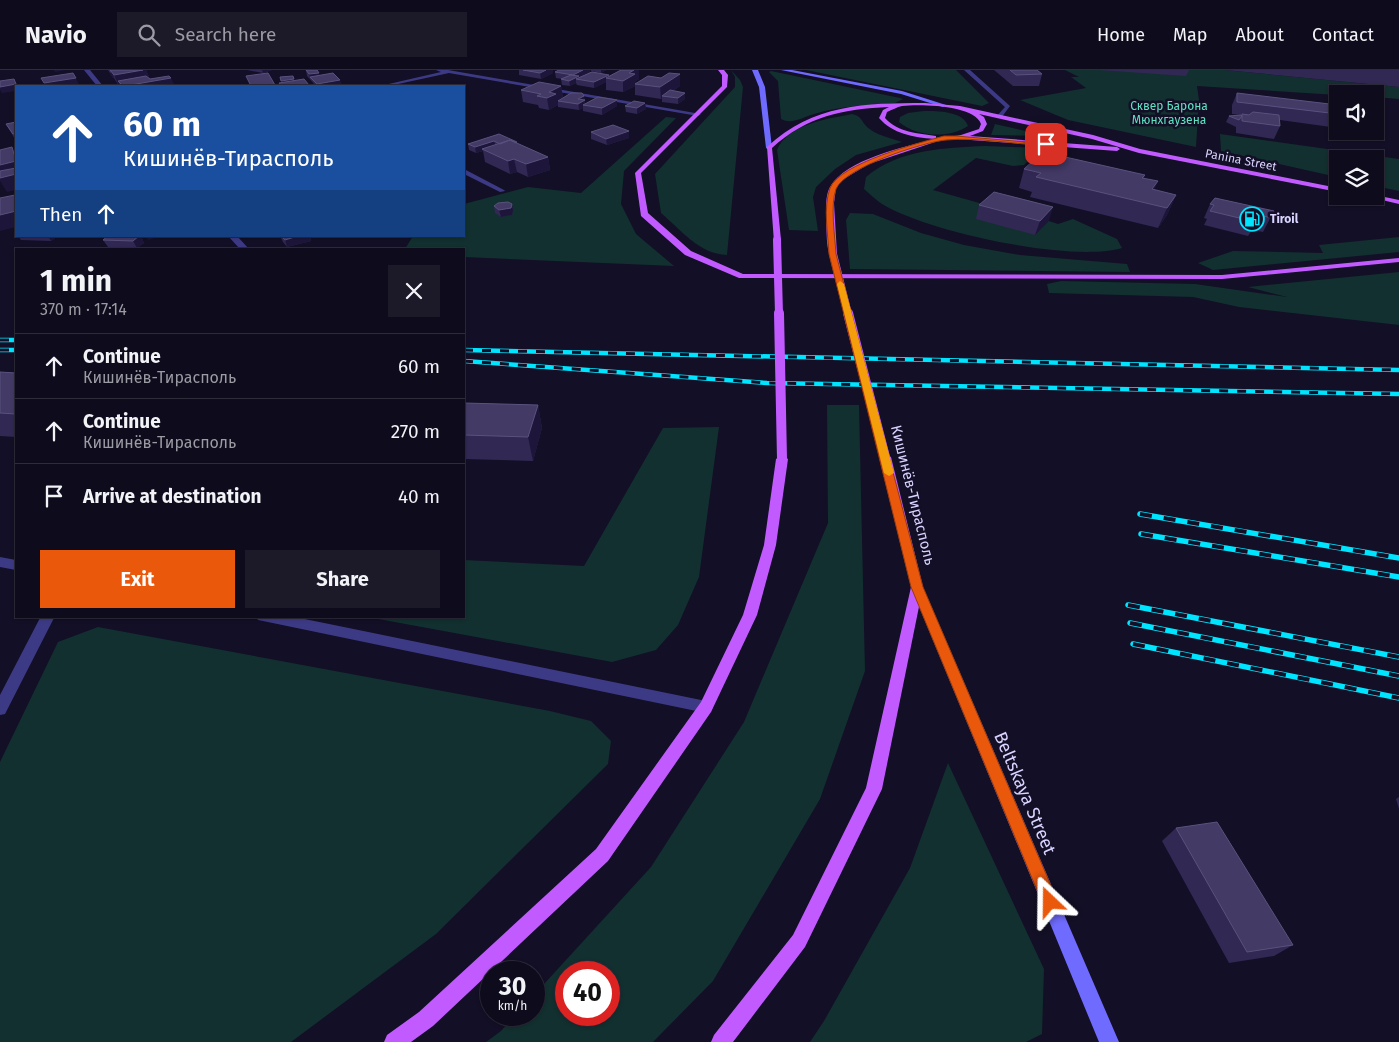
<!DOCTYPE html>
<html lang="en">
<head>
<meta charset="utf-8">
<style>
  :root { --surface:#0e0b1c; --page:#1c1929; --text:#f1f3f6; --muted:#9b9ba3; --line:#2e2b3b; --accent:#ea580c }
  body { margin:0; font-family:"Fira Sans",sans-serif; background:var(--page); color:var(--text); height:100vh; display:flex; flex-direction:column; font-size:19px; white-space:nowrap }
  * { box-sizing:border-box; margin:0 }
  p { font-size:16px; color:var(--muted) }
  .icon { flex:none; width:28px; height:28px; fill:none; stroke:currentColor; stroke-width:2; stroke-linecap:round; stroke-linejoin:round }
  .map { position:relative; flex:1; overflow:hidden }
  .side { position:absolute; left:15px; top:178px; width:450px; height:370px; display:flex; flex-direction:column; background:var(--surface); border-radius:0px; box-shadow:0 1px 4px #0004,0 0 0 1px var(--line) }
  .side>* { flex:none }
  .hud { position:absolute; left:15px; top:15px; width:450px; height:152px; border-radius:0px; box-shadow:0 1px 4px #0004,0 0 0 1px var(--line); background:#1a4fa0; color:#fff; overflow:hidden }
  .fabs { position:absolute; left:1329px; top:15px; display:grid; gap:10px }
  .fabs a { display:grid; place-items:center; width:55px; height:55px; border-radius:0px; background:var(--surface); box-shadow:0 1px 4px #0004,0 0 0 1px var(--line); font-size:25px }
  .speed { position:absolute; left:480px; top:891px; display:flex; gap:10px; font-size:25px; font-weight:700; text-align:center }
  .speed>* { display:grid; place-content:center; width:65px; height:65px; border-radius:50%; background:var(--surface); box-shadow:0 1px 4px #0004,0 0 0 1px var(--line); line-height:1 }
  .speed small { font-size:12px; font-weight:400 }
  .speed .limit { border:8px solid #d22; background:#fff; color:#111 }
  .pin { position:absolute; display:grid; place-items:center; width:42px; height:42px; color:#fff; margin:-21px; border-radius:10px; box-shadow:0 2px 8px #0006 }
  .me { position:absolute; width:55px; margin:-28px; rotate:337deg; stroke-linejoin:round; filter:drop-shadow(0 0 4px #0008) }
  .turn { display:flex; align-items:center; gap:18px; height:105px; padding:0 25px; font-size:22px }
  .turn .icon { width:65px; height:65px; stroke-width:2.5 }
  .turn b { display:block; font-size:35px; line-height:42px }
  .then { display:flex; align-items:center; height:48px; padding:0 25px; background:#0003; gap:10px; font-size:19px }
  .round { display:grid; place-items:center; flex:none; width:52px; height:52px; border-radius:0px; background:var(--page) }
  .summary { display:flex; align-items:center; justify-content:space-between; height:85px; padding:0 25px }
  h1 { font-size:30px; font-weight:700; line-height:38px }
  .cta { display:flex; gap:10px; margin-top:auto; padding:10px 25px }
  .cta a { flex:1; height:58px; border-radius:0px; background:var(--accent); color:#fff; font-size:20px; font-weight:700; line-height:58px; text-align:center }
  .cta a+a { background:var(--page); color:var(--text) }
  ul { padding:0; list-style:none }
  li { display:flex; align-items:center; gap:15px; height:65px; padding:0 25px; border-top:1px solid var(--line) }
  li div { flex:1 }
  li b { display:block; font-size:19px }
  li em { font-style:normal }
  header { display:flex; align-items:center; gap:30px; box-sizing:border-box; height:70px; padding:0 25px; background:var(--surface); border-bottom:1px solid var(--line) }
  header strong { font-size:24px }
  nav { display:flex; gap:28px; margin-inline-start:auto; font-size:18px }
  .search { width:350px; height:45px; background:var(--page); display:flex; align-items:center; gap:12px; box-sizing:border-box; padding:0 18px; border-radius:0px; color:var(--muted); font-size:19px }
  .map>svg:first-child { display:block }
  .green { fill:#12302f; fill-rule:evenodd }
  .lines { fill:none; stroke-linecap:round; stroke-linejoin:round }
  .street { fill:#3d3a85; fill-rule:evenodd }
  .secondary { fill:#6f6bff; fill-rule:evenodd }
  .primary { fill:#c25bff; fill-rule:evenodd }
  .rail-far1-casing { stroke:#00e5ff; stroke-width:4.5 }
  .rail-casing { stroke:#00e5ff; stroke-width:5.5 }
  .rail-far1 { stroke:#130f26; stroke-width:3; stroke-dasharray:9; stroke-linecap:butt }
  .rail { stroke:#130f26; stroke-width:4; stroke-dasharray:12; stroke-linecap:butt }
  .primary-bridge-far1 { stroke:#c25bff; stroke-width:8 }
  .primary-bridge { stroke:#c25bff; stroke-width:10 }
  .wall { fill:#312854 }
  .shaded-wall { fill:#1d163a }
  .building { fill:#433a66; stroke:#5a527e }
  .route { fill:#ea580c; stroke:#983908 }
  .slow { fill:#f59e0b }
  .labels { text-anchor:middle; stroke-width:5; stroke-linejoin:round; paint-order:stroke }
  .far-park-label { font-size:12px; fill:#5fe0c0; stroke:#130f26 }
  .far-street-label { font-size:12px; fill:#d9d4ff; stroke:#130f26 }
  .far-poi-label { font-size:12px; font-weight:bold; fill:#d9d4ff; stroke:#130f26; text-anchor:start }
  .street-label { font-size:15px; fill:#d9d4ff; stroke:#130f26 }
  .near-street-label { font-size:18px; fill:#d9d4ff; stroke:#130f26 }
</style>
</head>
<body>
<header>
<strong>Navio</strong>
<div class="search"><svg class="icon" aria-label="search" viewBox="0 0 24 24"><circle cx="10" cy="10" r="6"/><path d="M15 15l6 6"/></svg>Search here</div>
<nav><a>Home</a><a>Map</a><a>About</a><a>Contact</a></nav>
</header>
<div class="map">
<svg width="1399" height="972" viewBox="0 0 1399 972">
  <rect width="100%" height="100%" fill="#130f26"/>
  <!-- green -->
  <path class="green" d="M731 0 740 10 743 17 727 185C699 184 681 160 661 143L655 104 735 17V7Z
    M806 0H956L989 33 982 36Z
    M1065 0H1225L1399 17V29L1375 27V24L1337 25 1197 16 1199 30 1196 77 1068 50 1020 30 1086 18 1071 7H1079Z
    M771 1 900 28 903 29 895 33C868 35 840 36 814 44 803 47 792 55 781 49L778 11 769 2Z
    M924 41C938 41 963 41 968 56 949 69 917 67 899 52L900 47 908 43Z
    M852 44C862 46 861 51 867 57 876 65 890 68 902 72L856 85 835 99 816 117 813 127 818 161 789 160 777 80C788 54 827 49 852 44Z
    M666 47 676 48 624 101 621 134 636 164 674 196 464 187V179H405L413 166H464V134L528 117 581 123Z
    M995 54 1047 66 991 65Z
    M1220 64 1399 89V121L1375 116V89H1338L1337 107 1221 81Z
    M985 76 1041 78 1024 95 1013 96 976 88 933 120 990 136 1035 165 1049 151 1058 154 1073 149 1117 169 1122 178C1071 193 928 162 882 134 876 130 870 124 864 119L866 107C899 79 944 78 985 76Z
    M850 143 873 144 921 163 964 175 1020 185 1127 194 1130 202 850 199 846 150Z
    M1399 167V182L1213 200 1198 193 1233 181 1323 183 1319 175Z
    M1399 202V255L1239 237 1193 227 1049 223 1047 214 1061 211 1195 214 1287 227 1248 217Z
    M827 335H859L865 601 820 729 713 911 653 972H486L501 961 515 945H534V925L651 797 744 652 828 453ZM566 902H609V945H566Z
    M719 357 699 507 678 555 656 580 612 592 362 546H464V490L584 496 663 358Z
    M98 557 550 641 591 651 611 671 608 694 436 864 291 972H0V692L58 572Z
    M948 693 1044 899 1042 964 1026 972H810L824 951 910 798Z"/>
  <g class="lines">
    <!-- street -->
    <path class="street" d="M84 0H90L103 16H97Z
      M436 0H448L701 44 698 46 449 3 389 16H380L441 2Z
      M964 0H970L1010 36 1001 48 996 47 1005 37Z
      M464 99 504 120 505 121 500 122 464 104Z
      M228 166H237L249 179H240Z
      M0 487 16 490V500L0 497Z
      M41 546H55L5 644 0 645V625Z
      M256 546H290L706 631 711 632 713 637 711 642 706 643 263 551 258 550Z"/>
    <!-- secondary -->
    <path class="secondary" d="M752 0H758L765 17 772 78 769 80 766 78 759 17Z
      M781 0H792L902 21 946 35 943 37 901 24Z
      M917 512 922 514 923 517 1119 972H1099L911 517 912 514Z"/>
    <!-- primary -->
    <path class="primary" d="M718 0H724L728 5 727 17 641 103 648 143 691 181 743 204 1222 205 1399 188V192L1222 209 739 208 685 185 641 146 635 103 722 16V5Z
      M925 33 960 36 1093 65 1140 79 1338 118V122L1139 83 1092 69 979 44 984 47 987 54 983 61 970 66 1117 77 1120 79 1117 81 957 69 955 66 961 65 979 59 981 54C975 35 920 34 902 36 897 37 892 40 887 42L885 48C899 63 917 63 936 66V68L944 66 947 68 869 94 842 110 836 118 834 133 837 184 830 186C826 176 827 162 826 151 826 141 825 126 830 117 846 89 905 77 934 69 913 67 893 64 879 48L883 40 889 37C843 39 807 46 772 78L781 170 774 172 767 77C813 34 865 33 925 33Z
      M1375 125 1399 130V134L1365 126Z
      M885 383 891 387 923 517 882 719 805 877 733 972H711L714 965 793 865 866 718 911 517 879 387Z
      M782 385 788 389 776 475 757 545 711 642 608 791 433 956 411 972H384L387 965 419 942 596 779 701 632 743 545 764 475 776 389Z"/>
    <!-- rail-far1 casing -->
    <g class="rail-far1-casing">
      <path id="rail-far1" d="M0 270H16
        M0 280H16
        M464 280 1399 300
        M464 291 767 313 1399 324"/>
    </g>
    <!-- rail casing -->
    <g class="rail-casing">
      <path id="rail" d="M1140 444 1399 488
        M1141 464 1399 507
        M1128 535 1399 587
        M1130 553 1399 606
        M1133 574 1399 628"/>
    </g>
    <!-- rail-far1 -->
    <use href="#rail-far1" class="rail-far1"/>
    <!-- rail -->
    <use href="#rail" class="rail"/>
    <!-- primary-bridge-far1 -->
    <path class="primary-bridge-far1" d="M777 170 779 244
      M833 184 848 244"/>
    <!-- primary-bridge -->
    <path class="primary-bridge" d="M779 243 782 389
      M848 243 885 387"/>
  </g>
  <!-- wall -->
  <path class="wall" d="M108 0H146L150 9 177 16H119L114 8H113Z
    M247 0H272L263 3Z
    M306 0 320 5 342 15 338 16H316L307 6Z
    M519 0H553V3L541 9 519 5Z
    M591 0H606L601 3 591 1Z
    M621 0H639V9L636 11V13L680 16 673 21 685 23V29L678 34 662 32V28L661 29 635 25V16L623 22 606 20V12L594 18 577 15 576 13 570 16 562 15 561 9H562L556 8 555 2H590L609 6Z
    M994 0H1037L1042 4 1039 16H1013Z
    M1098 0H1189L1186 6Z
    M1225 0H1399V17Z
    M561 16 563 28 557 31 558 35 549 40 539 38 538 35 523 32 521 20Z
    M1237 23 1338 35V58L1280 50V56L1274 69 1236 63V57L1226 52 1229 46 1242 45 1232 44V35Z
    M584 26 585 34 617 30V36L602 45 583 41V38L579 40 558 37V31Z
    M645 33 646 39 637 44 626 42 625 36Z
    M16 52V71L6 54Z
    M591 62 629 68 607 75 591 69Z
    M499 64 518 74 548 87 550 100 528 107 517 102 510 104 485 92 483 81 476 83 469 80 468 74Z
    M1024 99 1145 105 1144 108 1154 120 1176 125 1167 145 1158 158 1030 127 1032 122 1019 118Z
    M512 134 513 141 512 145 501 147 495 143 494 136Z
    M1210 134 1274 141 1263 162 1252 160 1248 166 1204 155 1207 149 1204 148Z
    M979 135 1049 151 1035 165 976 149Z
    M18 166H58L51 171 21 170Z
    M108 166H141L144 173 137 178 108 177 103 170Z
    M280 166H310L311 171 287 177 283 172Z
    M0 302 16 303V367L0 366Z
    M464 333 538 335 542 358 533 391 464 389Z
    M1399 727V739L1396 729Z
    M1176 758 1293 875 1274 886 1229 893 1162 771Z"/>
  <!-- shaded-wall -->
  <path class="shaded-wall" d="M54 0H65L55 2Z
    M126 0H146L151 11H118L120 16H119L114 5Z
    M262 0H272L263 3Z
    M546 0H553V3L541 9 540 3Z
    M583 0H590V2L576 10V13L570 16 569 11 573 5Z
    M601 0H606L601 3Z
    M634 0H639V9L636 11V14H635V16L623 22V11L629 3Z
    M112 2 114 8H113L110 3Z
    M319 3 321 9 310 7 311 10 309 4Z
    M680 4V16L665 26H662V28L661 29 660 17Z
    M609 5 610 9 606 8V12L594 18V12Z
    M76 8 79 14 66 16H46L44 13Z
    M171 8 175 16H125Z
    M14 9 18 16H16V21L2 23 0 20V17Z
    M294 9 296 15 283 16 281 11Z
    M340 10 342 15 338 16H318L317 14Z
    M561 16 563 28 557 31 558 35 549 40 547 28 549 22Z
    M685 23V29L678 34V28Z
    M584 26 585 35H583V38L579 40 578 29Z
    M617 30V36L602 45V38Z
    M645 33 646 39 637 44V38Z
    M629 61V68L607 75 606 69Z
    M494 71 496 77 482 79 483 81 476 83 475 77Z
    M12 77 16 84V91Z
    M548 87 550 100 528 107 526 94Z
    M514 89 517 102 510 104 508 91Z
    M16 91V120L7 122 0 111V95Z
    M1158 111 1150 131 1152 119Z
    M1176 125 1167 145 1158 158 1167 138Z
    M512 134 513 141 512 145 501 147 499 140Z
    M1053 137 1049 151 1035 165 1040 151Z
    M16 141V157L0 161V145Z
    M48 166H58L51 171Z
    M139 166H141L144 173 137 178 133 171Z
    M146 166H162L148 170Z
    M298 166H310L311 171 287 177 285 170Z
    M538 335 542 358 533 391 528 367Z"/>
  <!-- building -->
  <path class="building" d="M110 0H143L114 5Z
    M306 0H317L319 3 309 4Z
    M523 0H546L540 3Z
    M559 0H583L573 5 555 2Z
    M621 0H634L629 3 635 4 623 11 606 8Z
    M1010 0H1037L1042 4 1016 5Z
    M592 2 609 5 594 12 576 9Z
    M73 3 76 8 44 13 41 8Z
    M268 3 275 15 263 16H251L246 6Z
    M333 3 340 10 317 14 310 7Z
    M669 3 680 4 660 17 635 14 648 6 661 8Z
    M571 5 579 6 569 11 561 9Z
    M146 6 150 9 169 6 171 8 125 16H123L118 11Z
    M293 6 294 9 281 11 280 7Z
    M14 9 16 14 0 17V11Z
    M304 9 309 15 299 16H281L279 13Z
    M539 12 561 16 549 22 556 24 547 28 537 26 541 24 521 20Z
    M670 20 685 23 678 28 662 26Z
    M571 23H582L584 26 578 29 585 30 578 34 558 31Z
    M1237 23 1338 35V44L1237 32Z
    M598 27 617 30 602 38 583 35Z
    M634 31 645 33 637 38 625 36Z
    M1253 42 1279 45 1280 56 1242 51V44L1249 45Z
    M1241 45 1242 46 1239 50 1229 46Z
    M16 52V63L13 64 6 54Z
    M613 55 629 61 606 69 591 62Z
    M499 64 517 72 516 73 510 70 500 74 494 71 475 77 468 74Z
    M510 70 548 87 526 94 514 89 508 91 482 79Z
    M12 77 16 91 0 95V80Z
    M1043 82 1145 105 1142 108 1158 111 1152 119 1176 125 1167 138 1036 107 1041 103 1024 99Z
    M16 98V104L0 108V101Z
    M994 122 1053 137 1040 151 979 135Z
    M15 125 16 130V141L0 145V128Z
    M1215 128 1274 141 1271 148 1260 145 1256 152 1210 141 1214 135 1210 134Z
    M508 132 512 134 511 138 499 140 494 136 498 133Z
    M108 166H139L133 171 103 170Z
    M281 166H298L285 170Z
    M0 302 16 303V344L0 343Z
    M464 333 538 335 528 367 464 365Z
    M1217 752 1293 875 1247 882 1176 758Z"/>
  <!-- route -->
  <path class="route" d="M944 66H956L1049 74 1046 76C1017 74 975 67 946 70 924 72 845 97 836 119 830 135 835 167 836 184L923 517 1058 832 1055 837 1050 840 1044 837 911 517 829 184C828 164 823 138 830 118 840 93 919 73 944 66Z"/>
  <!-- slow -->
  <path class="slow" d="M840 211 844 214 894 403 889 406 884 403 837 214Z"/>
  <!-- icons -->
  <defs>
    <g id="fuel-ring" transform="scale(1.25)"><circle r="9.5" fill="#130f26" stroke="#00e5ff" stroke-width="1.5"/><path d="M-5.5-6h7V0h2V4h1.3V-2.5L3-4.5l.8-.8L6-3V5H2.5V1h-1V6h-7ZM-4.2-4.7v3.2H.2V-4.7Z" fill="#00e5ff"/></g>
  </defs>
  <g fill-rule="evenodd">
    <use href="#fuel-ring" x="1252" y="149"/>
  </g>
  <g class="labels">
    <!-- far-park labels -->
    <g class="far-park-label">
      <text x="1169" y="40">Сквер Барона<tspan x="1169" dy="14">Мюнхгаузена</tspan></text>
    </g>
    <!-- far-street labels -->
    <g class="far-street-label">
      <text transform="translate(1241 90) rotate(11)" y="4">Panina Street</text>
    </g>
    <!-- far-poi labels -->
    <g class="far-poi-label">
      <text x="1270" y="153">Tiroil</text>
    </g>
    <!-- street labels -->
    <g class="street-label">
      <text transform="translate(913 425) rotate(76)" y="5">Кишинёв-Тирасполь</text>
    </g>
    <!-- near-street labels -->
    <g class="near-street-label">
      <text transform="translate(1025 723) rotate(67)" y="6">Beltskaya Street</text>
    </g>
  </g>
</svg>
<div class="fabs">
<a><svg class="icon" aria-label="sound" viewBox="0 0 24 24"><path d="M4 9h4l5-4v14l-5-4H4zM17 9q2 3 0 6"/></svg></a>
<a><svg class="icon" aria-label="layers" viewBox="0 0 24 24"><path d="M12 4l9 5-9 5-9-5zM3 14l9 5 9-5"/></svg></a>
</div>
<div class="speed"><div>30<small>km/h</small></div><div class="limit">40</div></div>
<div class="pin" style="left:1046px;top:74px;background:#d93025"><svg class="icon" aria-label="arrive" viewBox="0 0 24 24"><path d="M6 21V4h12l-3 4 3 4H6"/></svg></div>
<svg class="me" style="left:1050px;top:832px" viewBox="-20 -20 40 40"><path d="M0-17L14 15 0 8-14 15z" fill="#ea580c" stroke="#fff" stroke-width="4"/></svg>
<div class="hud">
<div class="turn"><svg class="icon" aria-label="ahead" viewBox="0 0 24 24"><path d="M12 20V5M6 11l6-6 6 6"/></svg><div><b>60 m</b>Кишинёв-Тирасполь</div></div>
<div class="then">Then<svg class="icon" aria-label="ahead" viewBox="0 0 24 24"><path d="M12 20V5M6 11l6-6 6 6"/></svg></div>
</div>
<section class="side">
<div class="summary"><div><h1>1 min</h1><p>370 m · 17:14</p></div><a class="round"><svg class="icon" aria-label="close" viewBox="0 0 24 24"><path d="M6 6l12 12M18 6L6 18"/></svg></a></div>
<ul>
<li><svg class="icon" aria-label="ahead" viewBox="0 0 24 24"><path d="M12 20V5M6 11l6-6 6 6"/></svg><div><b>Continue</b><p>Кишинёв-Тирасполь</p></div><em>60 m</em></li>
<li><svg class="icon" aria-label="ahead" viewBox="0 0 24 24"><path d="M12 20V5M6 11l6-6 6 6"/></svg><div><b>Continue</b><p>Кишинёв-Тирасполь</p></div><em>270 m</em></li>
<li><svg class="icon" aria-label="arrive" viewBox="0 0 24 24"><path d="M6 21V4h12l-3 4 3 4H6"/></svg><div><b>Arrive at destination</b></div><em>40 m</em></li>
</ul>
<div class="cta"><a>Exit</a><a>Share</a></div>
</section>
</div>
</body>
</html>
